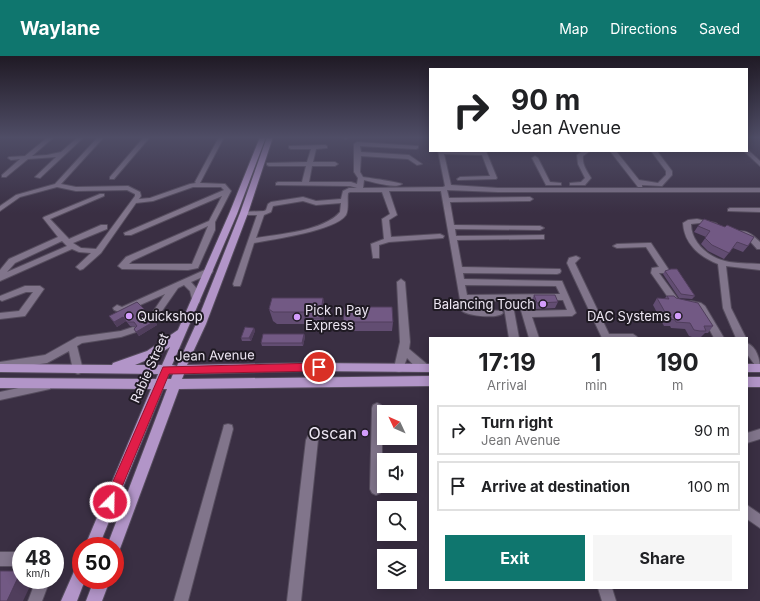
<!DOCTYPE html>
<html lang="en">
<head>
<meta charset="utf-8">
<style>
  :root { --surface:#fff; --page:#f6f6f6; --text:#202124; --muted:#757577; --line:#e0e0e0; --accent:#0f766e }
  body { margin:0; font-family:Inter,sans-serif; background:var(--page); color:var(--text); height:100vh; display:flex; flex-direction:column; font-size:15px; white-space:nowrap }
  * { box-sizing:border-box; margin:0 }
  p { font-size:13px; color:var(--muted) }
  .icon { flex:none; width:22px; height:22px; fill:none; stroke:currentColor; stroke-width:2; stroke-linecap:round; stroke-linejoin:round }
  .map { position:relative; flex:1; overflow:hidden }
  .sheet { position:absolute; left:429px; top:281px; width:319px; height:252px; display:flex; flex-direction:column; background:var(--surface); border-radius:0px; box-shadow:0 2px 10px #0003 }
  .sheet>* { flex:none }
  .banner { position:absolute; left:429px; top:12px; width:319px; height:84px; border-radius:0px; box-shadow:0 2px 10px #0003; background:#fff; color:var(--text); overflow:hidden }
  .needle { width:26px; rotate:314deg }
  .controls { position:absolute; left:377px; top:349px; display:grid; gap:8px }
  .controls a { display:grid; place-items:center; width:40px; height:40px; border-radius:0px; background:var(--surface); box-shadow:0 2px 10px #0003; font-size:20px }
  .speed { position:absolute; left:12px; top:481px; display:flex; gap:8px; font-size:20px; font-weight:700; text-align:center }
  .speed>* { display:grid; place-content:center; width:52px; height:52px; border-radius:50%; background:var(--surface); box-shadow:0 2px 10px #0003; line-height:1 }
  .speed small { font-size:10px; font-weight:400 }
  .speed .limit { border:6px solid #d22; background:#fff; color:#111 }
  .pin { position:absolute; display:grid; place-items:center; width:34px; height:34px; color:#fff; margin:-17px; border:2px solid #fff; border-radius:50%; box-shadow:0 1px 4px #0007 }
  .me { position:absolute; width:44px; margin:-22px; rotate:23deg; stroke-linejoin:round; filter:drop-shadow(0 0 3px #0008) }
  .turn { display:flex; align-items:center; gap:14px; height:84px; padding:0 16px; font-size:18px }
  .turn .icon { width:52px; height:52px; stroke-width:2.5 }
  .turn b { display:block; font-size:28px; line-height:34px }
  .eta { display:flex; justify-content:space-evenly; align-items:center; height:68px; text-align:center }
  .eta b { font-size:24px; font-weight:700; line-height:28px }
  .cta { display:flex; gap:8px; margin-top:auto; padding:8px 16px }
  .cta a { flex:1; height:46px; border-radius:0px; background:var(--accent); color:#fff; font-size:16px; font-weight:700; line-height:46px; text-align:center }
  .cta a+a { background:var(--page); color:var(--text) }
  ul { padding:0; list-style:none }
  li { display:flex; align-items:center; gap:12px; height:50px; margin:0 8px 6px; padding:0 8px; border:2px solid var(--line); border-radius:0px }
  li div { flex:1 }
  li b { display:block; font-size:15px }
  li em { font-style:normal }
  header { display:flex; align-items:center; gap:24px; box-sizing:border-box; height:56px; padding:0 20px; background:var(--accent); color:#fff }
  header strong { font-size:19px }
  nav { display:flex; gap:22px; margin-inline-start:auto; font-size:14px }
  .map>svg:first-child { display:block }
  .lines { fill:none; stroke-linecap:round; stroke-linejoin:round }
  .minor-casing { stroke:#564d5e; stroke-width:2 }
  .major-casing { stroke:#564d5e; stroke-width:2 }
  .minor { fill:#81758b; fill-rule:evenodd }
  .major { fill:#b295c8; fill-rule:evenodd }
  .wall { fill:#624d72 }
  .shaded-wall { fill:#503e5c }
  .building { fill:#725984; stroke:#503e5c }
  .route { fill:#e11d48; stroke:#92132f }
  .poi-dot { fill:#d39cfc; stroke:#1f1a23; stroke-width:1.5 }
  .labels { text-anchor:middle; stroke-width:4; stroke-linejoin:round; paint-order:stroke }
  .poi-label { font-size:13px; fill:#ede6f3; stroke:#1f1a23; text-anchor:end }
  .street-label { font-size:13px; fill:#ede6f3; stroke:#1f1a23 }
  .near-poi-label { font-size:16px; fill:#ede6f3; stroke:#1f1a23; text-anchor:end }
</style>
</head>
<body>
<header>
<strong>Waylane</strong>
<nav><a>Map</a><a>Directions</a><a>Saved</a></nav>
</header>
<div class="map">
<svg width="760" height="545" viewBox="0 0 760 545">
  <rect width="100%" height="100%" fill="#3a2f43"/>
  <g class="lines">
    <!-- minor casing -->
    <g class="minor-casing">
      <path id="minor" d="M48 81H54L32 100 47 99 61 96 78 81H84L40 122 35 121 56 101 28 103 6 121H2V119L20 103 11 104 8 102 9 101 25 100Z
        M98 81H104L61 128 76 131 128 130 140 136 141 140 139 143 150 142 190 128 196 127 195 126 219 81H224L200 127 225 128 231 135 215 166V174L198 212 188 214 122 213 118 210 126 201 209 165 222 140 131 179H125L124 177 224 134 221 131H193L153 145 136 147 101 197 83 213 80 214 76 211 91 197 79 196 72 193 0 225V214L9 203 58 181 43 162 44 161 100 138H104V140L50 163 69 183 101 169H107V173L73 187 81 192 96 193 135 140V138L127 134 76 135 57 131 20 141 0 155V150L16 139 55 128ZM208 170 192 208H129L132 205ZM62 185 67 190 7 216 15 207Z
        M144 81H150L114 123H110V121Z
        M342 81H349L346 83Z
        M357 86 418 90V92L416 93 360 90 361 96 409 99 422 108 417 109 408 103 361 100 360 116 363 121C370 122 398 126 402 128 395 133 373 126 364 124L363 132 443 131 445 130 438 95H486L497 122 496 123 458 124 457 123 460 121 490 120 482 99 444 98 451 129 498 132H760V136H498L447 134 449 142 530 141 533 143 530 145 450 146 454 169 540 170 544 172 540 174 455 173 456 180 544 179V183H541L457 184 462 211 560 213 561 215 560 217 557 218 463 217 464 223 562 225 576 257 572 260 532 261 539 282H529L518 244H512L519 282H509L503 245H468L469 252 471 253 502 255 503 257C498 263 468 260 462 255L441 135H389L397 159 389 164 391 181 440 178 444 180 443 182 389 186 379 189V202H373L371 188 384 183 382 163 390 158 382 136H350L348 137C347 143 349 153 346 159 335 175 274 183 254 187L241 228 240 230H234L233 228 257 159H244L241 157 242 156 264 155 266 154 268 148 271 146 303 141 316 145 341 143 343 135 349 132H357L350 130 276 129V127L278 126H302L306 110H269L267 109V107L307 106 311 93H291L289 92V90L325 89 327 90V92L316 93 313 106H335L338 108 335 110H312L309 126H351L357 128 358 122 354 116V88ZM303 145 316 149 341 147 340 156C324 175 279 178 256 182L264 159 271 156 273 150ZM465 229 556 230 560 238 467 239ZM526 244H563L567 254 529 255Z
        M747 93 760 105V110L745 96 744 95H747Z
        M583 95H590L583 100C582 109 587 115 591 122L585 129H570V127L581 126 585 122 578 108 577 99Z
        M610 95H616L639 124 658 127 666 119V115L651 95H657L672 115V119L662 130 642 129V131H638Z
        M535 100 538 102 550 126 561 127V129H546L532 102Z
        M730 152H760V156L728 155V153Z
        M697 163 715 167 717 168 713 170 700 167 691 168C691 186 708 201 725 205 736 208 749 207 760 208V214L726 210 731 252 746 282H736L723 252 718 208C700 201 684 188 683 167L688 164Z
        M740 175C748 174 755 181 760 186V193H757L749 184 740 179Z
        M648 187H651L669 214 665 217H659L678 243 682 247 681 249 678 250 672 247 651 217 652 212 659 211 646 191 617 192 613 190 617 188Z
        M576 200 580 202 575 207 609 278H633L636 280 638 282H602L567 207 569 202Z
        M209 212 212 213 213 215 212 217 191 226 198 234 200 245 199 247H193L190 235 184 229 178 232 155 265 152 266 148 263 165 238 122 257 114 254 113 252 117 249 122 251Z
        M401 223 405 226 410 286 409 293 428 309 430 312 428 315C420 318 412 307 407 302L402 315 399 316 396 315 394 312 400 286 397 226Z
        M25 230H40L44 233 25 260 0 263V257L19 255 33 236H26L2 245 0 244V240Z
        M691 245 701 247 705 250 724 282H714L699 254 696 252 688 250 687 248 688 246Z
        M133 271 136 272 138 274 136 276 121 281 82 287 77 290 83 314 81 317 78 318 75 317 73 314 69 295 47 307 0 314V306L45 299 77 281 121 275Z
        M747 287C757 291 760 304 760 313L757 312 747 298Z
        M46 326 50 327 51 330 50 333 0 344V336Z
        M377 347 381 349 382 352V433L380 437 376 439 372 437 370 433 372 352 373 349Z
        M228 368 232 369 233 373 188 545H174L223 373 224 369Z
        M760 373V383L747 387V377Z
        M312 379 316 380 318 384 301 545H287L306 384 308 380Z
        M747 449 760 458V472L747 463Z
        M0 496H21V510H0Z
        M36 524H50L42 545H28Z
        M598 532H612L616 545H602Z"/>
    </g>
    <!-- major casing -->
    <g class="major-casing">
      <path id="major" d="M260 81H266L237 158 172 309 177 310 196 268 240 157 267 81H273L248 157 206 268 187 309 309 307 430 308V316L309 315 184 318 182 323 430 320V330L179 333 121 490 119 495 115 497V490H107L167 333H163L99 490H85L151 333 0 332V322L156 323 158 318 0 316V308L112 309 113 307 147 295 178 274 229 158ZM170 291 162 309H135L154 301ZM169 318H173L171 323H167Z
        M747 308H760V316H747Z
        M747 321H760V331H747Z
        M81 508V524H85L77 545H61L76 511Z
        M94 524H110L102 545H86Z"/>
    </g>
    <!-- minor -->
    <use href="#minor" class="minor"/>
    <!-- major -->
    <use href="#major" class="major"/>
  </g>
  <!-- wall -->
  <path class="wall" d="M698 170 748 190 743 196 733 192 724 203 708 195 701 188 706 181 694 176Z
    M665 215 695 240 692 243 679 242 663 218Z
    M534 239 558 246 555 252 535 253 531 246Z
    M667 240 676 242 713 270 708 277H705L701 281 695 282 689 280 685 273 671 272 670 270H664L653 249 657 242H665Z
    M323 242 325 254 322 274H308L307 268H277L273 265 269 253Z
    M146 255 148 260V262L155 265 157 269 139 280 134 273 136 271 130 270 126 265 117 271 109 260Z
    M343 266H393L392 275H344Z
    M254 272 255 275 251 285H242L241 282Z
    M304 278 305 281 303 290H262L261 287Z"/>
  <!-- shaded-wall -->
  <path class="shaded-wall" d="M323 242 325 254 322 274 320 262Z
    M146 255 148 260 147 264 144 260Z
    M123 261 126 265 117 271 114 266Z
    M155 265 157 269 139 280 136 276Z
    M254 272 255 275 251 285 249 282Z
    M304 278 305 281 303 290 302 287Z
    M21 516V524H33L23 545H7Z"/>
  <!-- building -->
  <path class="building" d="M704 163 725 171 727 169 754 181 748 190 737 186 729 197 712 189 705 182 710 175 698 170Z
    M671 213H677L695 240 681 238 665 215Z
    M534 239H555L558 246 537 247Z
    M667 240H674L676 242 698 247 713 270H704L706 275H700L694 274 690 267 676 266 675 264 669 263 657 242 669 243Z
    M272 242H323L320 262H305L307 256H273L269 253Z
    M137 246 146 255 144 260 148 263 152 262 155 265 136 276 134 273 137 270 134 266H127L123 261 114 266 109 260Z
    M345 251H392L393 266H343Z
    M245 271 254 272 249 282H241Z
    M263 278H304L302 287H261Z
    M0 515H21L7 545H0Z"/>
  <!-- sky -->
  <linearGradient id="sky" x2="0" y2="1"><stop stop-color="#201a25"/><stop offset="0.52" stop-color="#4f4d66"/><stop offset="1" stop-color="#4f4d66" stop-opacity="0"/></linearGradient>
  <rect width="760" height="157" fill="url(#sky)"/>
  <!-- route -->
  <path class="route" d="M319 307 322 308 324 311 322 314 319 315 169 318 114 450 110 452 106 450 104 446 163 311Z"/>
  <!-- markers -->
  <g class="poi-dot">
    <circle cx="543" cy="248" r="4"/>
    <circle cx="129" cy="260" r="4"/>
    <circle cx="678" cy="260" r="4"/>
    <circle cx="297" cy="261" r="4"/>
    <circle cx="365" cy="377" r="4"/>
  </g>
  <g class="labels">
    <!-- poi labels -->
    <g class="poi-label">
      <text x="535" y="253">Balancing Touch</text>
      <text x="305" y="259" text-anchor="start">Pick n Pay<tspan x="305" dy="15">Express</tspan></text>
      <text x="137" y="265" text-anchor="start">Quickshop</text>
      <text x="670" y="265">DAC Systems</text>
    </g>
    <!-- street labels -->
    <g class="street-label">
      <text transform="translate(215 299) rotate(-1)" y="5">Jean Avenue</text>
      <text transform="translate(149 312) rotate(-66)" y="5">Rabie Street</text>
    </g>
    <!-- near-poi labels -->
    <g class="near-poi-label">
      <text x="357" y="383">Oscan</text>
    </g>
  </g>
</svg>
<div class="controls">
<a><svg class="needle" viewBox="-14 -14 28 28"><path d="M0-13l5 13h-10z" fill="#e53935"/><path d="M0 13l5-13h-10z" fill="#757577"/></svg></a>
<a><svg class="icon" aria-label="sound" viewBox="0 0 24 24"><path d="M4 9h4l5-4v14l-5-4H4zM17 9q2 3 0 6"/></svg></a>
<a><svg class="icon" aria-label="search" viewBox="0 0 24 24"><circle cx="10" cy="10" r="6"/><path d="M15 15l6 6"/></svg></a>
<a><svg class="icon" aria-label="layers" viewBox="0 0 24 24"><path d="M12 4l9 5-9 5-9-5zM3 14l9 5 9-5"/></svg></a>
</div>
<div class="speed"><div>48<small>km/h</small></div><div class="limit">50</div></div>
<div class="pin" style="left:319px;top:311px;background:#d93025"><svg class="icon" aria-label="arrive" viewBox="0 0 24 24"><path d="M6 21V4h12l-3 4 3 4H6"/></svg></div>
<svg class="me" style="left:110px;top:446px" viewBox="-20 -20 40 40"><circle r="17" fill="#e11d48" stroke="#fff" stroke-width="3"/><path d="M0-11L8 9 0 5-8 9z" fill="#fff"/></svg>
<div class="banner">
<div class="turn"><svg class="icon" aria-label="right" viewBox="0 0 24 24"><path d="M7 20v-9h11M14 6l5 5-5 5"/></svg><div><b>90 m</b>Jean Avenue</div></div>
</div>
<section class="sheet">
<div class="eta">
<div><b>17:19</b><p>Arrival</p></div>
<div><b>1</b><p>min</p></div>
<div><b>190</b><p>m</p></div>
</div>
<ul>
<li><svg class="icon" aria-label="right" viewBox="0 0 24 24"><path d="M7 20v-9h11M14 6l5 5-5 5"/></svg><div><b>Turn right</b><p>Jean Avenue</p></div><em>90 m</em></li>
<li><svg class="icon" aria-label="arrive" viewBox="0 0 24 24"><path d="M6 21V4h12l-3 4 3 4H6"/></svg><div><b>Arrive at destination</b></div><em>100 m</em></li>
</ul>
<div class="cta"><a>Exit</a><a>Share</a></div>
</section>
</div>
</body>
</html>
